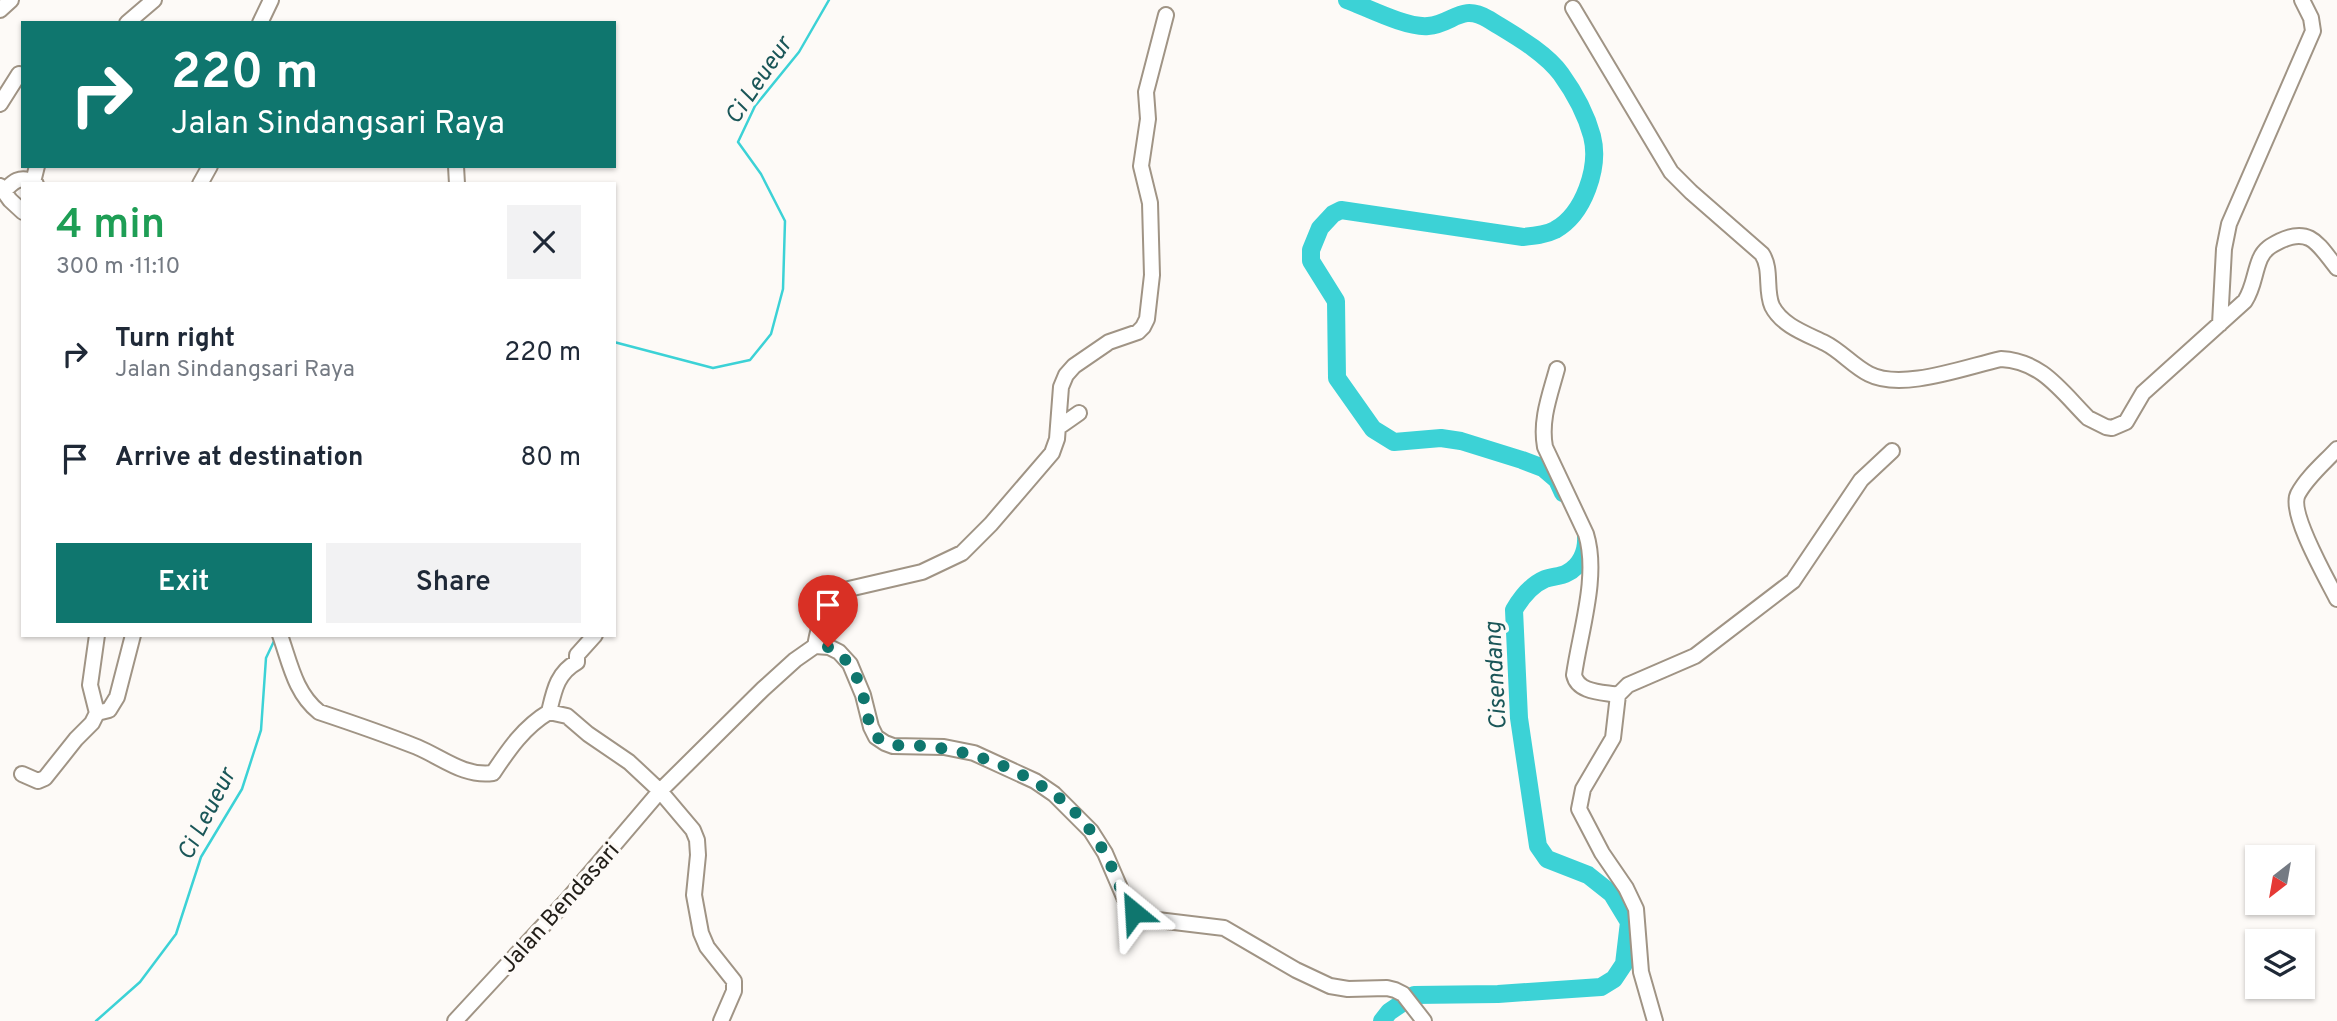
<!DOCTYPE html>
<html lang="en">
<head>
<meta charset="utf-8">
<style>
  :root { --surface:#fff; --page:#f2f2f3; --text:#1f2937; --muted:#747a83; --accent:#0f766e }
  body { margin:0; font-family:Overpass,sans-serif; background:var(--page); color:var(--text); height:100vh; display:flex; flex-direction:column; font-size:26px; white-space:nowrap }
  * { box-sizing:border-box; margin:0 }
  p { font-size:23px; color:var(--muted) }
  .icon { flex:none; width:38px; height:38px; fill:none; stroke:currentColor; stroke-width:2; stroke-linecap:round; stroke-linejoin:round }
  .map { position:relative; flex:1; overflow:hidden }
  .side { position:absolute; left:21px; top:182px; width:595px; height:455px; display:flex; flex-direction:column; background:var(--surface); border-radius:0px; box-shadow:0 2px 5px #0004 }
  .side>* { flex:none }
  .top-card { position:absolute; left:21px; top:21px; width:595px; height:147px; border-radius:0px; box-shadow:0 2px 5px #0004; background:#0f766e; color:#fff; overflow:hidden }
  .needle { width:46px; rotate:211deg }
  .tools { position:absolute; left:2245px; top:845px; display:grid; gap:14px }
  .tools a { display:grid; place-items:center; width:70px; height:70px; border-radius:0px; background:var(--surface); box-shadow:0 2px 5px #0004; font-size:35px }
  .pin { position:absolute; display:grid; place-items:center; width:60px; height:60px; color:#fff; margin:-72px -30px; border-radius:50% 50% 50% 0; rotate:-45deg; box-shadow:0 0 7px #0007 }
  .pin .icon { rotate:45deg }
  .me { position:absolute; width:77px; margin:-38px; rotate:333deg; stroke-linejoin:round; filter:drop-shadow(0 0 5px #0008) }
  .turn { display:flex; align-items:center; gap:24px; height:147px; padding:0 35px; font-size:32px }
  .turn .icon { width:91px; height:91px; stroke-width:2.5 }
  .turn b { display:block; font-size:49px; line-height:60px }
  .round { display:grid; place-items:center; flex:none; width:74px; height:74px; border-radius:0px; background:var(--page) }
  .summary { display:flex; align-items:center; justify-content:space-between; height:119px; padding:0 35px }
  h1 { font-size:42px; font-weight:600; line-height:52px; color:#1e9e55 }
  .cta { display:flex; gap:14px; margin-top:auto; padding:14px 35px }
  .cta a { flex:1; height:80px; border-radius:0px; background:var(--accent); color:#fff; font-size:28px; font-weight:600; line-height:80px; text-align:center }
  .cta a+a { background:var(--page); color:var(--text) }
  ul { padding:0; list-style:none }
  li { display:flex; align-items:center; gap:21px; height:105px; padding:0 35px }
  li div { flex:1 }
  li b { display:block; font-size:26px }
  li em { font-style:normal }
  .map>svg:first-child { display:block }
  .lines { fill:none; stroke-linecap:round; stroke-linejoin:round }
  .stream { stroke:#3cd2d6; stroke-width:2.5 }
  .river { stroke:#3cd2d6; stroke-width:18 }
  .minor-casing { stroke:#a09485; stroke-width:18 }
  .minor { stroke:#fff; stroke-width:14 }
  .route { stroke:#0f766e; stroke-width:12; stroke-dasharray:0 21.6 }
  .labels { text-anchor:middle; stroke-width:7; stroke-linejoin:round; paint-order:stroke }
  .street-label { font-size:23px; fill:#211d17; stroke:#fdfaf7 }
  .water-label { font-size:24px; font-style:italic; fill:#1a5658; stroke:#fdfaf7 }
</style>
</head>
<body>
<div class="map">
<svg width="2337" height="1021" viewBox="0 0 2337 1021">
  <rect width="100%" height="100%" fill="#fdfaf7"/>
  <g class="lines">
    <!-- stream -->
    <path class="stream" d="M614 342 713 368 750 360 771 334 783 289 785 221 761 174 738 142 755 106 799 52 829 0
      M96 1021 140 982 176 934 201 857 242 789 261 730 266 658 275 639"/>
    <!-- river -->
    <path class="river" d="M1347 0C1368 8 1407 28 1428 26 1453 24 1461 3 1488 19 1512 34 1544 51 1561 74 1574 92 1586 114 1592 136 1600 167 1584 214 1555 230 1545 235 1534 236 1523 237L1341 210 1333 214 1320 228 1311 250V261L1336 301 1337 378 1373 429 1394 442 1441 438 1461 441 1522 460 1543 468 1557 480 1563 493
      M1382 1021 1389 1012 1414 995 1498 994 1601 987 1614 979 1624 964 1629 922 1612 894 1588 875 1547 859 1538 846 1519 718 1514 610C1521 598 1531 585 1545 579 1552 576 1560 577 1567 573 1581 566 1587 551 1586 536"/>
    <!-- minor casing -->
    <g class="minor-casing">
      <path id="minor" d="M1573 8 1671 172 1691 192 1762 254C1772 269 1765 290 1772 306 1782 326 1807 334 1825 343 1841 351 1853 366 1869 374 1902 391 1965 367 2001 359 2042 361 2061 391 2088 418L2106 427 2112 428 2126 422 2143 393 2245 301C2254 287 2254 273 2260 259 2264 249 2272 245 2280 241 2311 226 2319 246 2337 268
        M0 10 11 0
        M127 23 154 0
        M260 23 271 0
        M0 104 19 74
        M456 166 457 184
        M36 184 33 182 37 166
        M200 184 210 166
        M0 186 10 200 23 212
        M4 191C13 182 20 175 33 182
        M2220 324 2224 249 2229 224 2313 31 2311 18 2302 0
        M1557 369C1550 395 1540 420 1545 447L1586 534C1599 576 1580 632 1574 675 1578 693 1603 692 1618 695
        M1059 427 1079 413
        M2337 449C2324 463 2307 477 2298 494 2288 512 2327 579 2337 599
        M280 635C290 663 295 693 319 712 352 723 384 734 417 747 443 758 464 777 493 773 509 749 524 727 549 712L567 716 588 734 629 762 660 791 693 830 697 840 698 855 694 895 701 933 707 947 734 981V991L721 1021
        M815 646C819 625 824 606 840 591L922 572 962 553 991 524 1052 453 1057 439 1061 387 1066 375 1074 366 1109 342 1138 332 1143 327 1147 319 1152 275 1150 203 1141 166 1148 119 1146 92 1166 15
        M549 712C554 691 557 673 577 662V655L595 635
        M97 713 109 710 117 697 133 635
        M22 774 38 781 45 778 76 739 92 723 97 713 90 685 97 635
        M455 1021 568 899 660 791 763 689 795 660 815 646 829 647 839 652 850 664 863 695 871 727 876 737 885 743 893 746 944 747 974 753 1035 781 1054 794 1091 831 1105 853 1127 904 1141 918 1224 928 1296 970 1330 986 1348 989 1387 988 1395 990 1403 994 1424 1021
        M1655 1021 1641 972 1636 909 1626 888 1602 853 1579 809 1583 789 1613 738 1618 695 1628 685 1695 656 1793 581 1861 480 1892 451"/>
    </g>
    <!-- minor -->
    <use href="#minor" class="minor"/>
  </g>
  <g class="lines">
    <!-- route -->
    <path class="route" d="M828 647C854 659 862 687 867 713 869 721 870 731 877 737 889 749 907 744 922 746 969 750 1011 765 1051 792 1078 810 1100 840 1113 870 1120 885 1123 900 1134 912"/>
  </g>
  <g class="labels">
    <!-- street labels -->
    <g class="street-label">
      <text transform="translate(559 907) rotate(-48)" y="8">Jalan Bendasari</text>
    </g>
    <!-- water labels -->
    <g class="water-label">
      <text transform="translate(758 80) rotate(-56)" y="8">Ci Leueur</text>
      <text transform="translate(1495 676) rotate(-93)" y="8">Cisendang</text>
      <text transform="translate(206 814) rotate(-63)" y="8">Ci Leueur</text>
    </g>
  </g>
</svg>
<div class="tools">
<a><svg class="needle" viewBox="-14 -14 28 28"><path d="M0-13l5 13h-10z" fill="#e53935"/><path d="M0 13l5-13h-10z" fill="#747a83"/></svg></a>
<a><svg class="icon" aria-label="layers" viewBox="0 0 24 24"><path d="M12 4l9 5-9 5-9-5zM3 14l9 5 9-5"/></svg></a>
</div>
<div class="pin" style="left:828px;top:647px;background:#d93025"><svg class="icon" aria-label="arrive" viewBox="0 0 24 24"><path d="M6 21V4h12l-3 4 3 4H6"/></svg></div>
<svg class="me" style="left:1134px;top:912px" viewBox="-20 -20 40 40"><path d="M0-17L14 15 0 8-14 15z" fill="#0f766e" stroke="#fff" stroke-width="4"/></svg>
<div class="top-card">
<div class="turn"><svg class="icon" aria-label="right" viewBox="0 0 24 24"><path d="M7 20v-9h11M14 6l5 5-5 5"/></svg><div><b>220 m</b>Jalan Sindangsari Raya</div></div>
</div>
<section class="side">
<div class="summary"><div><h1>4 min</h1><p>300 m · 11:10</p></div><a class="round"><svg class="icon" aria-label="close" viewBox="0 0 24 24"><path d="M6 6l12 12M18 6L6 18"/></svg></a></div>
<ul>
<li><svg class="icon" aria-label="right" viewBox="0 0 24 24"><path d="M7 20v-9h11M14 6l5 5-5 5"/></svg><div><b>Turn right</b><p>Jalan Sindangsari Raya</p></div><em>220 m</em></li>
<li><svg class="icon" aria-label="arrive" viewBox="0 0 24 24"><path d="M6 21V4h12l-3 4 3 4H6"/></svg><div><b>Arrive at destination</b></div><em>80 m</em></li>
</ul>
<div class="cta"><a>Exit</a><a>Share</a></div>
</section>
</div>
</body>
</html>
